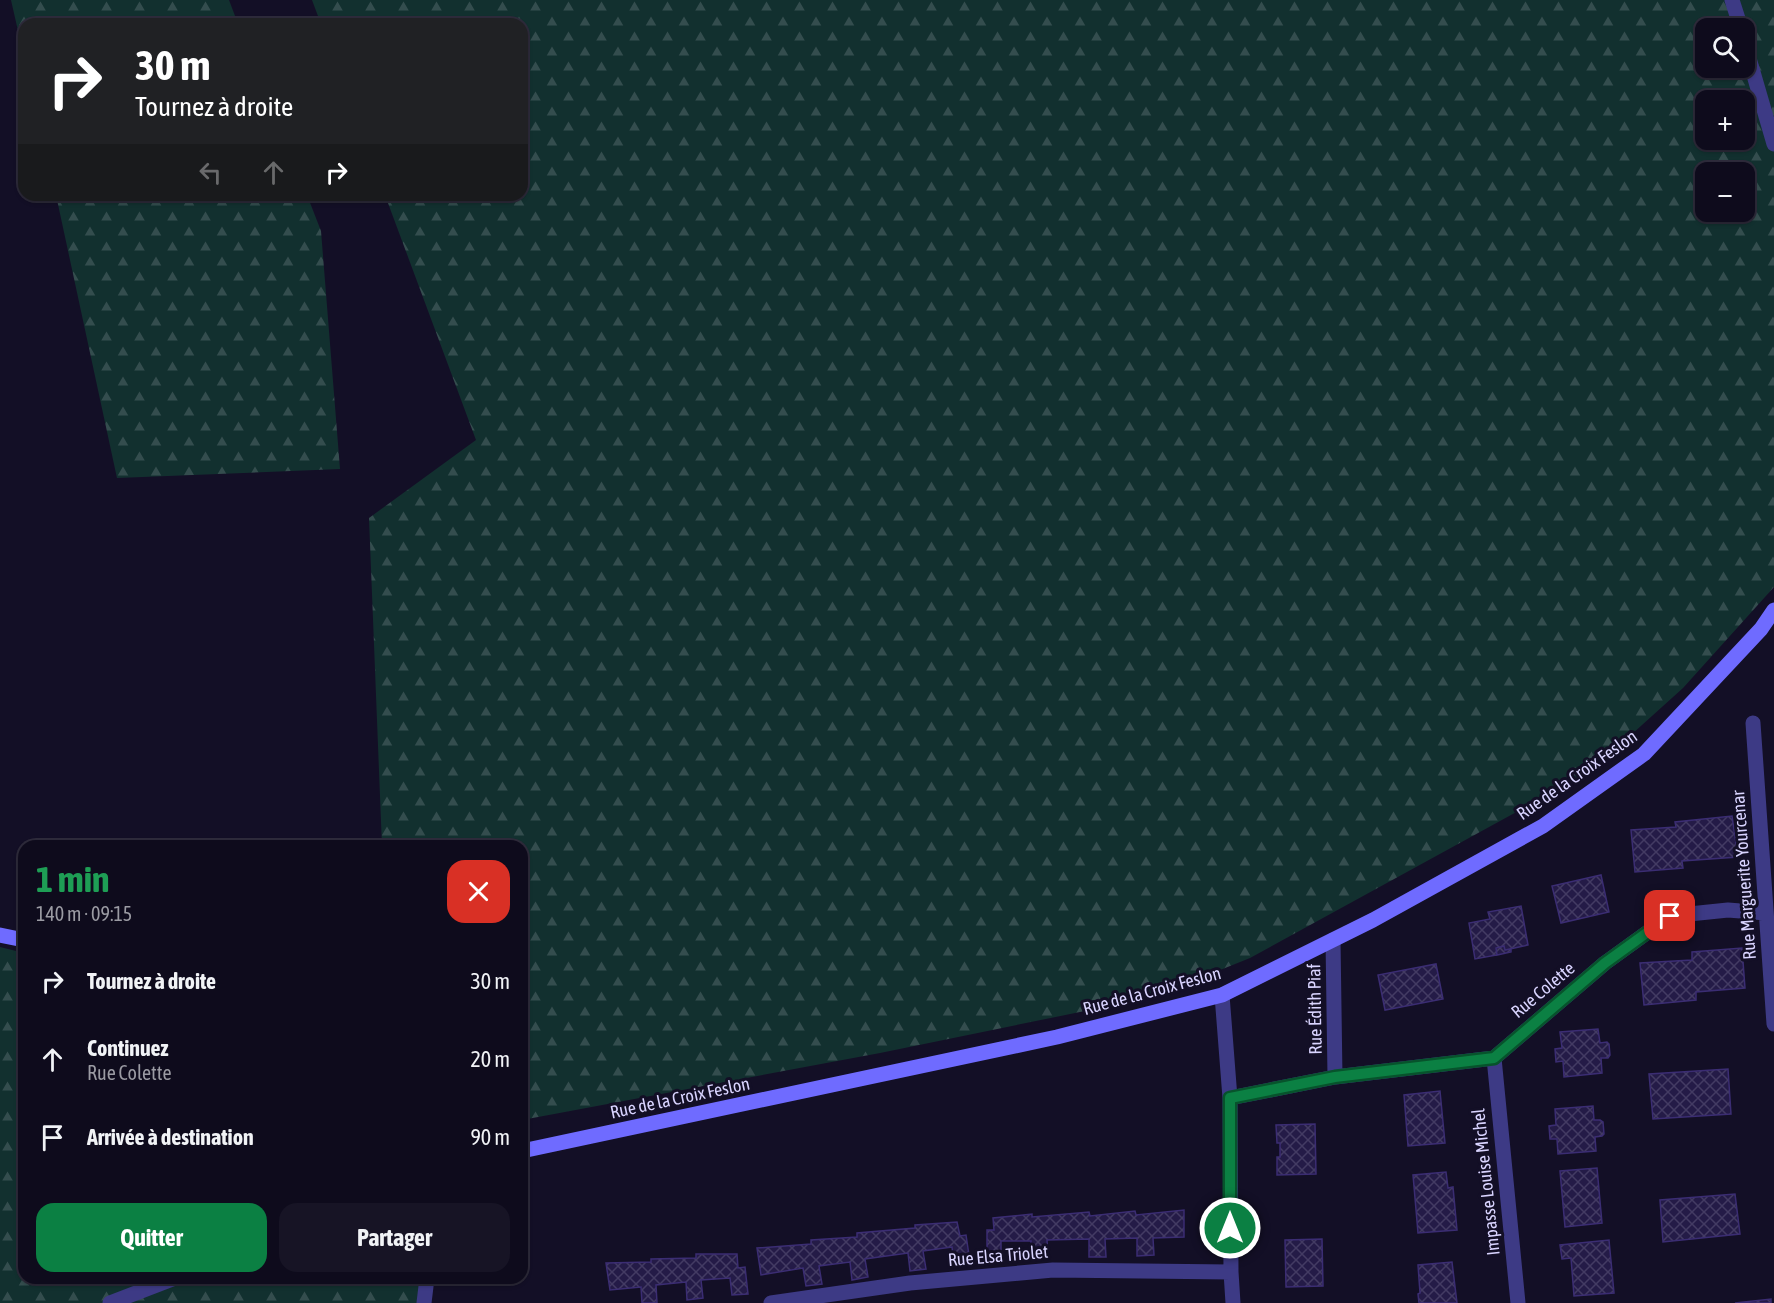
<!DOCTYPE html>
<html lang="fr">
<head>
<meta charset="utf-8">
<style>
  :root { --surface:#0e0b1c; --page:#171425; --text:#f1f3f6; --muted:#9b9ba3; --line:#2e2b3b; --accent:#0b8043 }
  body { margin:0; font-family:"Asap Condensed",sans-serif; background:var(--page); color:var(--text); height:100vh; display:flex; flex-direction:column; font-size:22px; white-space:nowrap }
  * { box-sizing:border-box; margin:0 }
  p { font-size:20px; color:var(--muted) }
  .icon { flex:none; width:33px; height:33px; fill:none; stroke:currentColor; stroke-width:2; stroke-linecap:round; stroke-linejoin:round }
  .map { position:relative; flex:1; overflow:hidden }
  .panel { position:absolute; left:18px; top:840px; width:510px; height:444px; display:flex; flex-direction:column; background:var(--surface); border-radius:18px; box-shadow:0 2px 4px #0004,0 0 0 2px var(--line) }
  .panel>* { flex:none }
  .hud { position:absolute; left:18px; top:18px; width:510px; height:183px; border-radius:18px; box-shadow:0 2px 4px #0004,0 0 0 2px var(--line); background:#202124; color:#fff; overflow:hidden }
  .buttons { position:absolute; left:1695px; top:18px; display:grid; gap:12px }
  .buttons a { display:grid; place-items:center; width:60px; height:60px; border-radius:12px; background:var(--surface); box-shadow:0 2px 4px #0004,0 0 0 2px var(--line); font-size:30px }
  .pin { position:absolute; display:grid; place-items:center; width:51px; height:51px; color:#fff; margin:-26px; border-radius:12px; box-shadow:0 3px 9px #0006 }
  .me { position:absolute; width:66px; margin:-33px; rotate:0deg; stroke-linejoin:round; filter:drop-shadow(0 0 4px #0008) }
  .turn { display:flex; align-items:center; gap:21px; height:126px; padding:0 18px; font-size:27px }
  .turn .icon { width:78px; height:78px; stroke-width:2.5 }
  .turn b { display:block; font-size:42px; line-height:51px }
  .lanes { display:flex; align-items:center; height:57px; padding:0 18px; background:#0003; justify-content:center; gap:30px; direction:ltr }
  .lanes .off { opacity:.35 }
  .round { display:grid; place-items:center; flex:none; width:63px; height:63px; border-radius:18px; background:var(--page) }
  .headline { display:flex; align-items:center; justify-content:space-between; height:102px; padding:0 18px }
  h1 { font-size:36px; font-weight:700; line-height:45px; color:#1e9e55 }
  .button { display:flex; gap:12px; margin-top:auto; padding:12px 18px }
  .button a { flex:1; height:69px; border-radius:18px; background:var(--accent); color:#fff; font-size:24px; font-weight:700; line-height:69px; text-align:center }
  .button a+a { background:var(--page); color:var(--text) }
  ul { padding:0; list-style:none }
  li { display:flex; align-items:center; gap:18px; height:78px; padding:0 18px }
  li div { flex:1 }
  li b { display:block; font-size:22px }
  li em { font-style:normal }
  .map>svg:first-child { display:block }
  .forest { fill:url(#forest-firs); fill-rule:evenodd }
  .building { fill:url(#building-cross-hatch); stroke:#3b2d73; stroke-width:1.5 }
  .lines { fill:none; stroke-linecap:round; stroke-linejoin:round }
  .lane { stroke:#3d3a85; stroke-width:15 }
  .street { stroke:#3d3a85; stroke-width:15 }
  .secondary { stroke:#6f6bff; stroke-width:15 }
  .route-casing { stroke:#07532c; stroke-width:15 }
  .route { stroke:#0b8043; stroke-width:10 }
  .labels { text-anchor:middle; stroke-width:6; stroke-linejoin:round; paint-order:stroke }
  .street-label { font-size:18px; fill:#d9d4ff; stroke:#130f26 }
</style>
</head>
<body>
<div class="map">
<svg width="1774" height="1303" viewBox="0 0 1774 1303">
  <defs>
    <pattern id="forest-firs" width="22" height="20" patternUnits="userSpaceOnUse" patternTransform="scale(1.5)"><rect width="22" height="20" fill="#12302f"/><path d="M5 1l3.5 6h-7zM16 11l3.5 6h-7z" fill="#344d4e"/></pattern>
    <pattern id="building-cross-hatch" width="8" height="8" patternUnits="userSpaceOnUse" patternTransform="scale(1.5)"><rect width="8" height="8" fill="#241b47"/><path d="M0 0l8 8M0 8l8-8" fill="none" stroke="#433b63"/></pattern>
  </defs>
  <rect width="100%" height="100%" fill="#130f26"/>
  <!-- forest -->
  <path class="forest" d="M11 0H229L238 24H24V57Z
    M312 0H1774V587L1683 688 1591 771 1250 958 1153 997 880 1053 522 1120V846H382L369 518 476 440 385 195H522V24H321ZM1706 28H1744V68H1706ZM1706 100H1744V140H1706ZM1706 172H1744V212H1706Z
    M56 195H307L321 231 340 469 117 478Z
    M0 947 24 953V1278H429L430 1303H0Z"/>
  <!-- building -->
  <path class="building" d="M1732 816 1738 857 1682 861 1683 868 1635 872 1631 830 1676 827 1675 822Z
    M1601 875 1609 912 1561 923 1552 886Z
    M1521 906 1528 945 1505 950 1504 946 1496 948 1497 955 1475 959 1469 923 1490 919 1488 912Z
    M1504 946 1505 950 1511 949V952L1497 955 1496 948Z
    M1742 948 1745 988 1696 992V1000L1644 1005 1640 963 1692 960V952Z
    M1436 964 1443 999 1385 1010 1378 975Z
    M1598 1029 1600 1043 1607 1042 1609 1044 1610 1055 1608 1058H1601L1602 1073 1564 1077 1563 1061 1556 1062 1555 1049 1562 1048 1560 1032Z
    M1728 1069 1731 1114 1653 1119 1649 1074Z
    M1440 1091 1445 1143 1408 1146 1404 1095Z
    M1593 1106 1594 1120H1600L1603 1122 1604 1134 1602 1136 1595 1137 1596 1151 1558 1154 1557 1139H1550L1549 1126 1556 1125 1555 1109Z
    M1315 1124 1316 1174 1277 1175V1157H1280V1143H1277L1276 1125Z
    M1597 1168 1602 1223 1565 1227 1560 1171Z
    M1446 1172 1448 1188 1453 1187 1457 1230 1418 1233 1413 1175Z
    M1735 1194 1740 1234 1663 1242 1660 1200Z
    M1184 1210V1237L1153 1238 1154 1255 1137 1256V1238L1105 1239 1106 1257H1089V1239L1047 1240 1048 1258H1031V1241H1001V1259H987V1230H994L993 1218 1032 1214V1217L1089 1212 1090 1216 1135 1211 1136 1215Z
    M957 1222 960 1236 966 1235 970 1262 954 1264 952 1247 923 1251 926 1269 910 1271 908 1253 865 1259 868 1277 852 1280 850 1262 819 1266 822 1284 806 1286 803 1268 761 1275 757 1248 811 1244V1240L857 1237V1233L915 1228V1225Z
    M1322 1239 1323 1286 1286 1287 1285 1240Z
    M1609 1240 1614 1293 1574 1296 1571 1258 1562 1259 1560 1245Z
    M696 1254H737L738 1268 745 1267 748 1294 732 1295 730 1278 701 1280 703 1298 687 1300 686 1282 656 1285 657 1303H642L641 1287 610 1290 606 1263 651 1262V1259L696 1258Z
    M1452 1262 1457 1303H1419L1418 1294 1420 1293 1418 1265Z
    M1771 1299V1303H1735Z"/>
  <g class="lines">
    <!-- lane -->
    <path class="lane" d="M110 1303 175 1278"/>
    <!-- street -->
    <path class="street" d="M1732 0 1741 28
      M1744 41 1774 144
      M1753 723 1774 1024
      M1333 940 1335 1077
      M1222 995 1230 1098 1335 1077 1494 1058 1605 963 1670 916 1728 910 1766 913
      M1494 1058 1518 1303
      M1230 1098 1231 1272 1233 1303
      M424 1303 427 1278
      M771 1303 910 1283 1053 1270 1231 1272"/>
    <!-- secondary -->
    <path class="secondary" d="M0 935 24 940
      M522 1151 1057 1037 1222 995 1373 920 1543 826 1644 754 1761 629 1774 610"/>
  </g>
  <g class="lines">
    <!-- route casing -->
    <g class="route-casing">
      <path id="route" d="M1230 1228V1098L1335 1077 1494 1058 1605 963 1670 916"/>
    </g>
    <!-- route -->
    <use href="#route" class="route"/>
  </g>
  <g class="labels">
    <!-- street labels -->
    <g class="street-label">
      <text transform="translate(1577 775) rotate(-35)" y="6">Rue de la Croix Feslon</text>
      <text transform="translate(1744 875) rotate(-94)" y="6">Rue Marguerite Yourcenar</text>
      <text transform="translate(1543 990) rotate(-40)" y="6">Rue Colette</text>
      <text transform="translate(1152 991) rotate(-15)" y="6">Rue de la Croix Feslon</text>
      <text transform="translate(1315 1009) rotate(-91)" y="6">Rue Édith Piaf</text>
      <text transform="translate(680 1098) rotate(-12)" y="6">Rue de la Croix Feslon</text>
      <text transform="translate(1486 1182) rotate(-96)" y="6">Impasse Louise Michel</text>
      <text transform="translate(998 1256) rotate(-5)" y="6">Rue Elsa Triolet</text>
    </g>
  </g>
</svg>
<div class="buttons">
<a><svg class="icon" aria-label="search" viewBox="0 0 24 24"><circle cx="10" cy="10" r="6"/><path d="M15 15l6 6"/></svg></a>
<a>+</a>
<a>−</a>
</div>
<div class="pin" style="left:1670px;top:916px;background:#d93025"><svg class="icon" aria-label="arrive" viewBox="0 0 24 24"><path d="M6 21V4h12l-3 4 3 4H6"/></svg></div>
<svg class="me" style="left:1230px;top:1228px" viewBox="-20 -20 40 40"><circle r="17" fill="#0b8043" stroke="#fff" stroke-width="3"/><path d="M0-11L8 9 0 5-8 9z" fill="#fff"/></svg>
<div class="hud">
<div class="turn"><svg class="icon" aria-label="right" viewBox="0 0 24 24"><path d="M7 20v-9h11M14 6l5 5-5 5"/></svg><div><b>30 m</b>Tournez à droite</div></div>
<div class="lanes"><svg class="icon off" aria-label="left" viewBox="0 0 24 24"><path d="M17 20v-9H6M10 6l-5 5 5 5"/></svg><svg class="icon off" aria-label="ahead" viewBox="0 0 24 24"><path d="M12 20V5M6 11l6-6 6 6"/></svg><svg class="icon" aria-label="right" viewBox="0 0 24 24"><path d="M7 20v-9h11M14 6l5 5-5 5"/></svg></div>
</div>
<section class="panel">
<div class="headline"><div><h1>1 min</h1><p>140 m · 09:15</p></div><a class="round" style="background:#d93025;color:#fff"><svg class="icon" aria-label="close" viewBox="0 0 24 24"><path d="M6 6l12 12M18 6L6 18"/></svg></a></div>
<ul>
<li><svg class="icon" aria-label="right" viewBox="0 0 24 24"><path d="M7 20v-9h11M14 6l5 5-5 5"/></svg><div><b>Tournez à droite</b></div><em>30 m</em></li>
<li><svg class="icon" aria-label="ahead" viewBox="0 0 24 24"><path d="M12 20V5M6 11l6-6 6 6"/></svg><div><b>Continuez</b><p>Rue Colette</p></div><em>20 m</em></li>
<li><svg class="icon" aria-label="arrive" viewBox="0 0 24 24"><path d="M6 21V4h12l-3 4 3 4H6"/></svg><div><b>Arrivée à destination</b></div><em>90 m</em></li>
</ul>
<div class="button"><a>Quitter</a><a>Partager</a></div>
</section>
</div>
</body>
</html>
